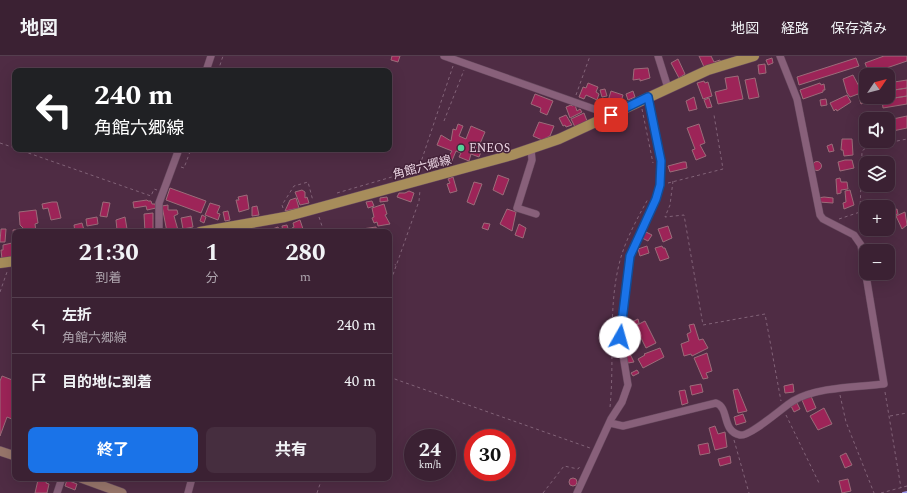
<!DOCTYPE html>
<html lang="ja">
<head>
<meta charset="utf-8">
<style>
  :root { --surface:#3b2133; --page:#462e3f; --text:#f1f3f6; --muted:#aca3ac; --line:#543e4e; --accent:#1a73e8 }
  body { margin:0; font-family:Spectral,"Noto Sans JP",serif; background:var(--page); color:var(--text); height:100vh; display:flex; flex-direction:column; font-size:15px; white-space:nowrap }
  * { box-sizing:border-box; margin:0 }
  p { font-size:13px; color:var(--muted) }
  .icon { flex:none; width:22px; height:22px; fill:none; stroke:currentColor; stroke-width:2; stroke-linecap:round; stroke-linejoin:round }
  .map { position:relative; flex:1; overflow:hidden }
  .drawer { position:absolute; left:12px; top:173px; width:380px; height:252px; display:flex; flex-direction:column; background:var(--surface); border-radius:8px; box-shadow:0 4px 16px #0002,0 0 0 1px var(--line) }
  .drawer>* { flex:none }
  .hud { position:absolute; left:12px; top:12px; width:380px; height:84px; border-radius:8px; box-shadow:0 4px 16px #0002,0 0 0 1px var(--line); background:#202124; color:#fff; overflow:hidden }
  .needle { width:26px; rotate:55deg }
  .buttons { position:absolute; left:859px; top:12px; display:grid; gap:8px }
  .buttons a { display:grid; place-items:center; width:36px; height:36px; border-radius:8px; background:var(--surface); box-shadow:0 4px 16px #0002,0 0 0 1px var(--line); font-size:20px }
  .speed { position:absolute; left:404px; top:373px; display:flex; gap:8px; font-size:20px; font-weight:700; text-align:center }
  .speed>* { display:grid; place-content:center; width:52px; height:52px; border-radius:50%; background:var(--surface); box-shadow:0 4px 16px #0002,0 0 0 1px var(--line); line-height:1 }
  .speed small { font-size:10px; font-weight:400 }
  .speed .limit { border:6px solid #d22; background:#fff; color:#111 }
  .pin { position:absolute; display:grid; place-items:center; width:34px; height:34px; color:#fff; margin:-17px; border-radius:8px; box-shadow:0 2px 6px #0006 }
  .me { position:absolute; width:44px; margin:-22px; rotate:7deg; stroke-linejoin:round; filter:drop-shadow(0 0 3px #0008) }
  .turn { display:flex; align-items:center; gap:14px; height:84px; padding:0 16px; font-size:18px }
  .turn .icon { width:52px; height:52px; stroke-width:2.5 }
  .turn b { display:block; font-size:28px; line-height:34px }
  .eta { display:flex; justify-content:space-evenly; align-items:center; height:68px; text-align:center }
  .eta b { font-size:24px; font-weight:700; line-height:28px }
  .button { display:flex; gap:8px; margin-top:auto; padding:8px 16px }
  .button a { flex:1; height:46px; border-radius:8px; background:var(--accent); color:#fff; font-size:16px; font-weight:700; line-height:46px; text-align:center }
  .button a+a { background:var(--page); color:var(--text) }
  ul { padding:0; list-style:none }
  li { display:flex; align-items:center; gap:12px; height:56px; padding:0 16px; border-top:1px solid var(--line) }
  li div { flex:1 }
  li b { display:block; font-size:15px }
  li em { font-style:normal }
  header { display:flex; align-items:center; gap:24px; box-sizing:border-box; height:56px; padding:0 20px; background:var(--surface); border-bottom:1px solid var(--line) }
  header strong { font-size:19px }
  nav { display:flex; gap:22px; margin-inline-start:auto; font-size:14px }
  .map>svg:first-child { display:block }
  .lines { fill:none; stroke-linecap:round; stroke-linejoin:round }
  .stream { stroke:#9d98e9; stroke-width:2 }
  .building { fill:#9d2458; stroke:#9b6c7a }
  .street-casing { stroke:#67495e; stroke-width:8 }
  .secondary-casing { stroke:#67495e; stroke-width:10 }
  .primary-casing { stroke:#67495e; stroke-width:11 }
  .path { stroke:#826378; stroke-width:1; stroke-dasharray:3 3; stroke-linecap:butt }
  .street { stroke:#88607a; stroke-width:7 }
  .secondary { stroke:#98766b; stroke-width:9 }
  .primary { stroke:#a78d5b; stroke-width:10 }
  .route-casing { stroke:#114b97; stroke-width:10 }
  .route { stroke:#1a73e8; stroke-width:7 }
  .poi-dot { fill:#52d397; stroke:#442239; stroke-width:1.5 }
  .labels { text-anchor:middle; stroke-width:3; stroke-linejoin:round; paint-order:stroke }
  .poi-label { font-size:12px; fill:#ebd5e3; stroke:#442239; text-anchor:start }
  .street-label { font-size:12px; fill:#ebd5e3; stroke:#442239 }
</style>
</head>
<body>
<header>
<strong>地図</strong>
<nav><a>地図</a><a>経路</a><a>保存済み</a></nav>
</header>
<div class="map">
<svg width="907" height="437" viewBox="0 0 907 437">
  <rect width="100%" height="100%" fill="#4f2c44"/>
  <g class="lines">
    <!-- stream -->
    <path class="stream" d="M903 437 907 436"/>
  </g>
  <!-- building -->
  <path class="building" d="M392 0H400L398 6 391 4Z
    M699 0H711L714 6 720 4 721 6 704 11Z
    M884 0H907V5L869 18 865 7Z
    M772 2 773 7 768 9 766 4Z
    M856 2 859 10 799 29 797 21Z
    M678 3 685 18 679 22 671 7Z
    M765 8 766 17 759 18 758 9Z
    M648 12 650 22 640 25V23L633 24 634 13Z
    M853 19 862 36 864 35 868 45 861 48 858 38 850 41 847 37 843 23Z
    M738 20 743 43 718 48 715 36 727 33 725 22Z
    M755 22 759 41 749 43 745 24Z
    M907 24V32L888 35V27Z
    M704 25 705 27 708 26 712 40 703 43 697 27Z
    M588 27 598 31 596 36 599 38 597 44 586 39 584 43 579 41 583 31 586 32Z
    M820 27 821 29 824 28 825 34H823V36L803 43 800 34Z
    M907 32V40L882 44 881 41H888V35Z
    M605 33 607 40 602 41 600 34Z
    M611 35 623 39 620 49 608 45Z
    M633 35 635 41 628 44 626 38Z
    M535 38 553 45 547 59 540 56 541 52 531 48Z
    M847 39 851 46 837 55 836 53 834 55 830 47Z
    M907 40V48L883 52 882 44Z
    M694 41 697 53 689 55 686 45Z
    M709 42 712 51 707 52 704 44Z
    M826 43 827 49 821 50 820 44Z
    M571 49 572 50 575 49 577 55 580 53 582 56 570 62 566 51Z
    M584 57 587 65 575 71 571 63Z
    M566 59 572 69 566 71 565 69 563 70 559 62Z
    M907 60V72L888 76V64Z
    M539 66 554 70 550 80 542 84 533 80Z
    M458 68 463 70 459 80 466 83 471 70 485 76 479 90 483 91 479 101 471 98 469 105 459 101 461 97 456 95 451 107 445 106 452 95 437 89 441 79 451 85 453 73 456 74Z
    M699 68 705 87 700 89 706 100 696 104 692 94 695 93 687 72Z
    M842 83H852L853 99 844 100 843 94H841Z
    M832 88 834 95 829 96 827 90Z
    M845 104H852L854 112 840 115 838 106Z
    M812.5 110a4.5 4.5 0 1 1 9 0a4.5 4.5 0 1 1-9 0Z
    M683 106H686L687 112 670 116 668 110Z
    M498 119 509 123 503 139 493 134Z
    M453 121 457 135 450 137 447 128 450 127 448 123Z
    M840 122 841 126H847L848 133 841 134V137L837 138 836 123Z
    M474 126 482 128 474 149 467 146Z
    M170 132 206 145 201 157 166 144Z
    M302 134 305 136V142L307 141 309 147 300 149 295 136Z
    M850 134 854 149 844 153 843 147 846 146 845 135Z
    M409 135 414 137 411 146 397 141 399 137H405Z
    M247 139 249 153 239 156 236 144H239L238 141Z
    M387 141 388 145 380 146V142Z
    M824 141 833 142V147L819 146 818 142Z
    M296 142 299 152 285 155 290 144Z
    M147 144 148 145H151L152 148H155L156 152 147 154 146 150 134 152 133 146Z
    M372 145 374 150 368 152 366 146Z
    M52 146H57L61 162 51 164 48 152 43 153 42 148Z
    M103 146 110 147 107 161 100 160Z
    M210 147 220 150 217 157 220 158 218 164 205 159Z
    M384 148 387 158 385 159 390 168 378 170 377 166 374 167 372 162 374 161 372 152Z
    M168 149V154H177L178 158 174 160 178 174 167 176 162 150Z
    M257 150 259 159 252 160V151Z
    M507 153 516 156 512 175 500 168Z
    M897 153 898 158 894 159 895 164 890 165V161L888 162V156Z
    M36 154 38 167 35 168 36 176H24L23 172 20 169 19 156Z
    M228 155 230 164 225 165 223 156Z
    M905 156 907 169 902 173 896 160Z
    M153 157V175L145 176 144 158Z
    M202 159 206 161 204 167 200 165Z
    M191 160 193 171 183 173 181 162Z
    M97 161 98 168 87 170 86 163Z
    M125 161 127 173 117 174 116 164Z
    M300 164 304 176H292V172L294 171 293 167Z
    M82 167 84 174H86L87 176H75L74 169Z
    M484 167 490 168 488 174 482 172Z
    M519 168 526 172 523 182 515 179Z
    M287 169 289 176H283L282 170Z
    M668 170 672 182 663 186 658 173Z
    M278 171 280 176H268L267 175Z
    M376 171 377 175 384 174V176H362V173Z
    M1 173H6L5 186H0Z
    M21 173 23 176H15V188L13 174Z
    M646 176 652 179 648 185 642 182Z
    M12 187 14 200 2 203 1 194H3V189Z
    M647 190 649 197 640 200 638 193Z
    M662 190 663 192H665L669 202 660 205 655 192Z
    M638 263 639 267 627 273 626 269Z
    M645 265 656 287 646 292 635 270Z
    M694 268 699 284 703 283 708 292 692 300 691 298 684 300 681 288 689 285 687 278 691 276 689 269Z
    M660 292 664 301 643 312 638 303 645 299 644 298Z
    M707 297 712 315 706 317 708 322 703 323 694 302Z
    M630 298 634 306 628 307 626 299Z
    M637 314 639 317 633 320 631 317Z
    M2 320 15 325V354L12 363 7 361 0 380V325Z
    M701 328 703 336 692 339 690 330Z
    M793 328 794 336 785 337 784 330Z
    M738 333 747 355 738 357 733 334Z
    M685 334 688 347 682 349 679 335Z
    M811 340 816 352 807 356 802 344Z
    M797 347 800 353 794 356 791 350Z
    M824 352 832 368 818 374 810 360Z
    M743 358 746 366 736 369 734 361Z
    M715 370 718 378 725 376 727 391 715 394 709 372Z
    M708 387 710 397 700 399 698 389Z
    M846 397 852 409 845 412 840 400Z
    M730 400 731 407 720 410 718 403Z
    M569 426a4 4 0 1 1 8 0a4 4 0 1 1-8 0Z
    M43 422 47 423 46 427 49 428 47 437H35L38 424 42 425Z
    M848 423 851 435 842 437 839 425Z
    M67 424 77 428 75 434 65 430Z"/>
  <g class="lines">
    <!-- street casing -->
    <g class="street-casing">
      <path id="street" d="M444 0 611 59
        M658 0 668 32
        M206 15 211 0
        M531 93 532 104 517 152 536 158
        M159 176V147L179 93
        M610 367 623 370 716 347C730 352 721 375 740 379 750 381 783 351 793 345 816 331 857 331 884 328L861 189 854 179 823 163 820 159 797 43 780 0
        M57 437 62 422
        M188 437 192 422
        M577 437 611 363 622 346 628 329 620 281 630 200 656 143 660 129 661 105 648 41"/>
    </g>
    <!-- secondary casing -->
    <g class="secondary-casing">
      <path id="secondary" d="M0 395 15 400
        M81 422 122 437"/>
    </g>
    <!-- primary casing -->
    <g class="primary-casing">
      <path id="primary" d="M200 176 285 161 512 99 559 83 708 14 754 0
        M0 207 15 205"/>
    </g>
    <!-- path -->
    <path class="path" d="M218 15 223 0
      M576 39 590 0
      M642 53 653 107
      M444 65 464 14
      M0 87 15 92
      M17 93 151 140 154 133 157 134
      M181 111 184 112 191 93
      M418 115 453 10
      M673 125 670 149 665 161 684 159 703 269 765 258 781 345
      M668 127 723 113 714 59
      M337 137 419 113
      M283 152 282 149 294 130 308 126 313 145
      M319 161 324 176
      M839 163 860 156 862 95 867 91 907 83
      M389 207 396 209
      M389 230 419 145 420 134
      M0 236 7 216
      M389 321 590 392
      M885 336 901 432
      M840 339 846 366 874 437
      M610 351C615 301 607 249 621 201 627 181 638 161 648 143
      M786 359 819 427
      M890 360 907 357
      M734 384 749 437
      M317 437 322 422
      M543 437 564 410 578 413 581 409
      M881 437 907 430"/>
    <!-- street -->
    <use href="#street" class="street"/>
    <!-- secondary -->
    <use href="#secondary" class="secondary"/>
    <!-- primary -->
    <use href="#primary" class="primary"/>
  </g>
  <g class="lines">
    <!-- route casing -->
    <g class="route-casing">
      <path id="route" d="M611 59 648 41 661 105 660 129 656 143 630 200 620 281"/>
    </g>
    <!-- route -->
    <use href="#route" class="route"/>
  </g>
  <!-- markers -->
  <circle class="poi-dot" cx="461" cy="92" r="4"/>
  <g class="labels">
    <!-- poi labels -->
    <g class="poi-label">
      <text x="469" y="96">ENEOS</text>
    </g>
    <!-- street labels -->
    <g class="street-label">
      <text transform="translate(422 111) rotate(-15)" y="4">角館六郷線</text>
    </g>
  </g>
</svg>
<div class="buttons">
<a><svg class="needle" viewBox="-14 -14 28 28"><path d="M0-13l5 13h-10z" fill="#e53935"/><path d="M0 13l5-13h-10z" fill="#aca3ac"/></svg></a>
<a><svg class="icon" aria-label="sound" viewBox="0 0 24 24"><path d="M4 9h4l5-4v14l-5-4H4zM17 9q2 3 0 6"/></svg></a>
<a><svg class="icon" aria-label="layers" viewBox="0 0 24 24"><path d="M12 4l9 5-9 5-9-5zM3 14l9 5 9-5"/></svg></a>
<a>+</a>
<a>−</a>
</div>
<div class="speed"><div>24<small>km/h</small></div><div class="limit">30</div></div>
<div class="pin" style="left:611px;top:59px;background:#d93025"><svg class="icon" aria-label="arrive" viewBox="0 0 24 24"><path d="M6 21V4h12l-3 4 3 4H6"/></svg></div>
<svg class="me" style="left:620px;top:281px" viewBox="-20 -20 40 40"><circle r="19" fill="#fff"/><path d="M0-13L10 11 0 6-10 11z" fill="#1a73e8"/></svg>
<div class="hud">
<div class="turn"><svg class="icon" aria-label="left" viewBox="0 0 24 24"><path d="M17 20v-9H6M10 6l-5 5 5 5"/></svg><div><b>240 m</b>角館六郷線</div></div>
</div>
<section class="drawer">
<div class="eta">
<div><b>21:30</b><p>到着</p></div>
<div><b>1</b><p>分</p></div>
<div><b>280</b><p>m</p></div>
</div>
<ul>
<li><svg class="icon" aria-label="left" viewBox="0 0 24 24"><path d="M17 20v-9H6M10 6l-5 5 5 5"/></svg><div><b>左折</b><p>角館六郷線</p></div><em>240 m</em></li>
<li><svg class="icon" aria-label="arrive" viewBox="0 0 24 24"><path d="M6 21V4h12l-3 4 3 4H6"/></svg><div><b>目的地に到着</b></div><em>40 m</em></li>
</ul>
<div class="button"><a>終了</a><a>共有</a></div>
</section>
</div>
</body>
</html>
